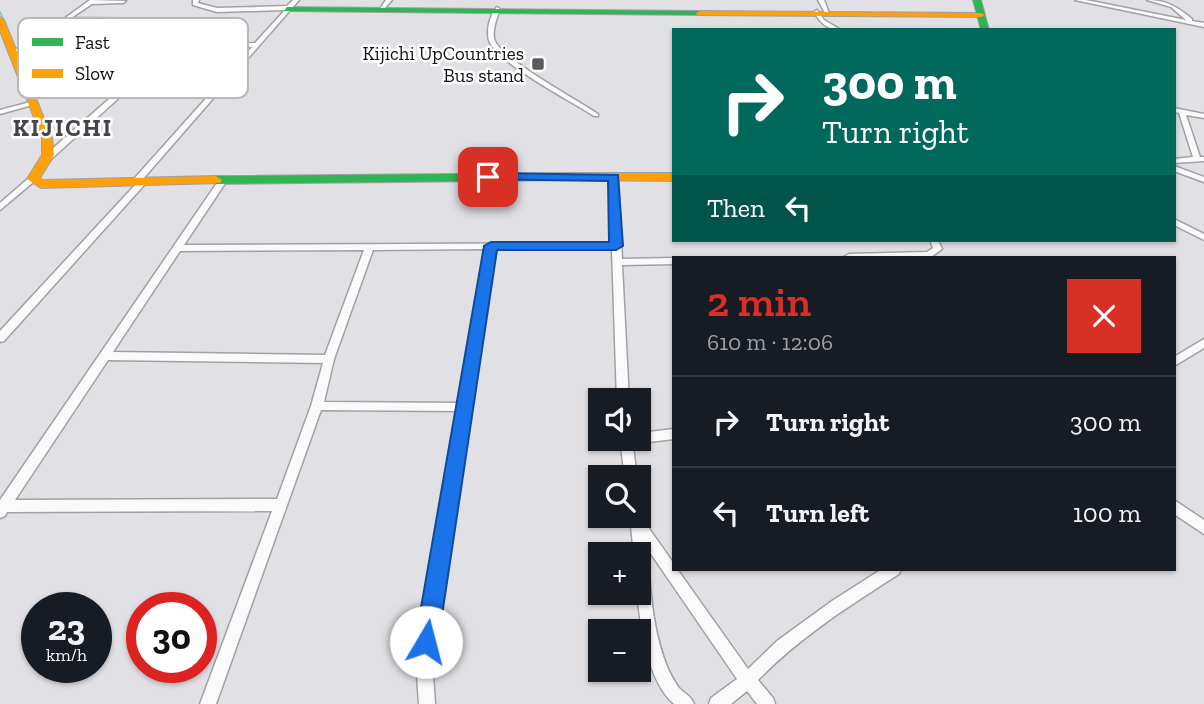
<!DOCTYPE html>
<html lang="en">
<head>
<meta charset="utf-8">
<style>
  :root { --surface:#171b24; --page:#242831; --text:#f1f3f6; --muted:#9ea1a6; --line:#363941; --accent:#d93025 }
  body { margin:0; font-family:"Zilla Slab",serif; background:var(--page); color:var(--text); height:100vh; display:flex; flex-direction:column; font-size:26px; white-space:nowrap }
  * { box-sizing:border-box; margin:0 }
  p { font-size:23px; color:var(--muted) }
  .icon { flex:none; width:38px; height:38px; fill:none; stroke:currentColor; stroke-width:2; stroke-linecap:round; stroke-linejoin:round }
  .map { position:relative; flex:1; overflow:hidden }
  .drawer { position:absolute; left:672px; top:256px; width:504px; height:315px; display:flex; flex-direction:column; background:var(--surface); border-radius:0px; box-shadow:0 2px 5px #0004 }
  .drawer>* { flex:none }
  .top-card { position:absolute; left:672px; top:28px; width:504px; height:214px; border-radius:0px; box-shadow:0 2px 5px #0004; background:#00695c; color:#fff; overflow:hidden }
  .buttons { position:absolute; left:588px; top:388px; display:grid; gap:14px }
  .buttons a { display:grid; place-items:center; width:63px; height:63px; border-radius:0px; background:var(--surface); box-shadow:0 2px 5px #0004; font-size:35px }
  .speed { position:absolute; left:21px; top:592px; display:flex; gap:14px; font-size:35px; font-weight:700; text-align:center }
  .speed>* { display:grid; place-content:center; width:91px; height:91px; border-radius:50%; background:var(--surface); box-shadow:0 2px 5px #0004; line-height:1 }
  .speed small { font-size:18px; font-weight:400 }
  .speed .limit { border:10px solid #d22; background:#fff; color:#111 }
  .pin { position:absolute; display:grid; place-items:center; width:60px; height:60px; color:#fff; margin:-30px; border-radius:14px; box-shadow:0 4px 10px #0006 }
  .me { position:absolute; width:77px; margin:-38px; rotate:8deg; stroke-linejoin:round; filter:drop-shadow(0 0 5px #0008) }
  .turn { display:flex; align-items:center; gap:24px; height:147px; padding:0 35px; font-size:32px }
  .turn .icon { width:91px; height:91px; stroke-width:2.5 }
  .turn b { display:block; font-size:49px; line-height:60px }
  .then { display:flex; align-items:center; height:66px; padding:0 35px; background:#0003; gap:14px; font-size:26px }
  .round { display:grid; place-items:center; flex:none; width:74px; height:74px; border-radius:0px; background:var(--page) }
  .summary { display:flex; align-items:center; justify-content:space-between; height:119px; padding:0 35px }
  h1 { font-size:42px; font-weight:600; line-height:52px; color:var(--accent) }
  ul { padding:0; list-style:none }
  li { display:flex; align-items:center; gap:21px; height:91px; padding:0 35px; border-top:2px solid var(--line) }
  li div { flex:1 }
  li b { display:block; font-size:26px }
  li em { font-style:normal }
  .map>svg:first-child { display:block }
  .lines { fill:none; stroke-linecap:round; stroke-linejoin:round }
  .stream { stroke:#97c2cd; stroke-width:2 }
  .street-casing { stroke:#a1a1a4; stroke-width:3 }
  .fast-casing { stroke:#a1a1a4; stroke-width:2 }
  .slow-casing { stroke:#a1a1a4; stroke-width:2 }
  .street { fill:#fafafb; fill-rule:evenodd }
  .fast { fill:#30b455; fill-rule:evenodd }
  .slow { fill:#ff9f0a; fill-rule:evenodd }
  .route { fill:#1a73e8; stroke:#114b97; stroke-width:2 }
  .poi-dot { fill:#5a5a5d; stroke:#fff; stroke-width:2.5 }
  .labels { text-anchor:middle; stroke-width:5; stroke-linejoin:round; paint-order:stroke }
  .far-poi-label { font-size:19px; fill:#121114; stroke:#fff; text-anchor:end }
  .far-district-label { font-size:24px; font-weight:bold; letter-spacing:2px; fill:#44444b; stroke:#fff }
  .key { fill:#fff; stroke:#b8b8b8; stroke-width:2 }
  .key-label { font-size:19px; fill:#121114 }
</style>
</head>
<body>
<div class="map">
<svg width="1204" height="704" viewBox="0 0 1204 704">
  <rect width="100%" height="100%" fill="#e1e1e5"/>
  <g class="lines">
    <!-- stream -->
    <path class="stream" d="M0 12 6 26"/>
    <!-- street casing -->
    <g class="street-casing">
      <path id="street" d="M90 0 126 1 123 3 92 4 71 18 170 19 173 21 170 23 67 22 33 46 255 43 285 10 217 12 193 5V0H199L198 3 217 8 287 6 293 0H299L142 180 146 182 145 184 4 341 0 342V331L136 184 132 182 133 180 252 47 174 48 48 162H42V158L167 48 43 49 13 52 10 50 25 47Z
        M386 0H392L383 10H379Z
        M818 0H824L829 13H825Z
        M1075 0H1086L1186 20 1171 7 1147 0C1166 0 1178 7 1192 19V21L1204 23V27Z
        M497 7 500 9C497 18 491 32 495 41 502 59 579 101 598 114V116H594C571 101 501 65 490 43 485 33 490 14 497 7Z
        M817 10 824 20 841 30C828 30 820 23 814 12Z
        M34 101 37 103 36 104 0 114V110Z
        M1174 108 1204 114V118L1186 115 1200 157H1204V161L1174 163V159L1193 157 1179 113 1174 112Z
        M1174 166 1204 177V182L1174 171Z
        M611 175H614L618 177 622 259 674 258V264L622 265 629 401H617L612 249H495L436 624 432 661 435 704H419L416 661 458 411 321 410 216 704H200L272 511 7 512 5 516 0 518V500L221 177H224L228 179 184 245 612 243ZM486 249 460 403 324 402 334 359 373 250ZM364 250 325 355 113 352 180 251ZM108 360 323 363 311 406 277 499 15 500Z
        M30 177H33L37 179 0 210V203Z
        M1174 219 1204 234V240L1174 225Z
        M930 240H938L942 249 931 257H844L849 254 927 252 933 248Z
        M1204 339V348L1174 366V357Z
        M674 429V439L649 442 637 439H639V430L649 432Z
        M620 439H632L637 478H625Z
        M1174 500 1204 520V534L1174 514Z
        M638 518 643 520 674 564V569H677L748 669 777 641 832 601 882 569H901L899 574C849 606 800 637 758 680L773 698 775 704H757L747 691 731 704H709L711 698 737 679 647 548C650 588 652 631 668 669 671 675 675 683 679 688 685 694 691 696 694 704H674C647 680 641 628 637 593H639V555H634L631 526 633 520Z"/>
    </g>
    <!-- fast casing -->
    <g class="fast-casing">
      <path id="fast" d="M973 0H981L989 30H981Z
        M287 7 700 11 704 13 700 15 284 11Z
        M571 173 575 174V180L216 184 210 180 216 176Z"/>
    </g>
    <!-- slow casing -->
    <g class="slow-casing">
      <path id="slow" d="M700 11 981 13 985 15 981 17 697 15 696 13Z
        M0 17 4 20 52 138 54 155 40 178 43 180 216 176 222 180 220 183 41 188 27 179 42 155V138L0 31Z
        M571 173H674V181L567 180V174Z"/>
    </g>
    <!-- street -->
    <use href="#street" class="street"/>
    <!-- fast -->
    <use href="#fast" class="fast"/>
    <!-- slow -->
    <use href="#slow" class="slow"/>
  </g>
  <!-- route -->
  <path class="route" d="M488 173 618 175 623 246 616 250H497L438 642 434 650 426 654 419 650 415 642 484 246 491 242H609L608 181 484 179 482 177Z"/>
  <!-- markers -->
  <rect class="poi-dot" x="531" y="57" width="14" height="14" rx="3.5"/>
  <g class="labels">
    <!-- far-poi labels -->
    <g class="far-poi-label">
      <text x="524" y="60">Kijichi UpCountries<tspan x="524" dy="22">Bus stand</tspan></text>
    </g>
    <!-- far-district labels -->
    <g class="far-district-label">
      <text x="63" y="136">KIJICHI</text>
    </g>
  </g>
  <!-- legend -->
  <rect x="18" y="18" width="230" height="80" rx="10" class="key"/>
  <rect x="32" y="38" width="31" height="8" fill="#30b455"/>
  <rect x="32" y="69" width="31" height="9" fill="#ff9f0a"/>
  <g class="key-label">
    <text x="75" y="49">Fast</text>
    <text x="75" y="80">Slow</text>
  </g>
</svg>
<div class="buttons">
<a><svg class="icon" aria-label="sound" viewBox="0 0 24 24"><path d="M4 9h4l5-4v14l-5-4H4zM17 9q2 3 0 6"/></svg></a>
<a><svg class="icon" aria-label="search" viewBox="0 0 24 24"><circle cx="10" cy="10" r="6"/><path d="M15 15l6 6"/></svg></a>
<a>+</a>
<a>−</a>
</div>
<div class="speed"><div>23<small>km/h</small></div><div class="limit">30</div></div>
<div class="pin" style="left:488px;top:177px;background:#d93025"><svg class="icon" aria-label="arrive" viewBox="0 0 24 24"><path d="M6 21V4h12l-3 4 3 4H6"/></svg></div>
<svg class="me" style="left:426px;top:642px" viewBox="-20 -20 40 40"><circle r="19" fill="#fff"/><path d="M0-13L10 11 0 6-10 11z" fill="#1a73e8"/></svg>
<div class="top-card">
<div class="turn"><svg class="icon" aria-label="right" viewBox="0 0 24 24"><path d="M7 20v-9h11M14 6l5 5-5 5"/></svg><div><b>300 m</b>Turn right</div></div>
<div class="then">Then<svg class="icon" aria-label="left" viewBox="0 0 24 24"><path d="M17 20v-9H6M10 6l-5 5 5 5"/></svg></div>
</div>
<section class="drawer">
<div class="summary"><div><h1>2 min</h1><p>610 m · 12:06</p></div><a class="round" style="background:#d93025;color:#fff"><svg class="icon" aria-label="close" viewBox="0 0 24 24"><path d="M6 6l12 12M18 6L6 18"/></svg></a></div>
<ul>
<li><svg class="icon" aria-label="right" viewBox="0 0 24 24"><path d="M7 20v-9h11M14 6l5 5-5 5"/></svg><div><b>Turn right</b></div><em>300 m</em></li>
<li><svg class="icon" aria-label="left" viewBox="0 0 24 24"><path d="M17 20v-9H6M10 6l-5 5 5 5"/></svg><div><b>Turn left</b></div><em>100 m</em></li>
</ul>
</section>
</div>
</body>
</html>
